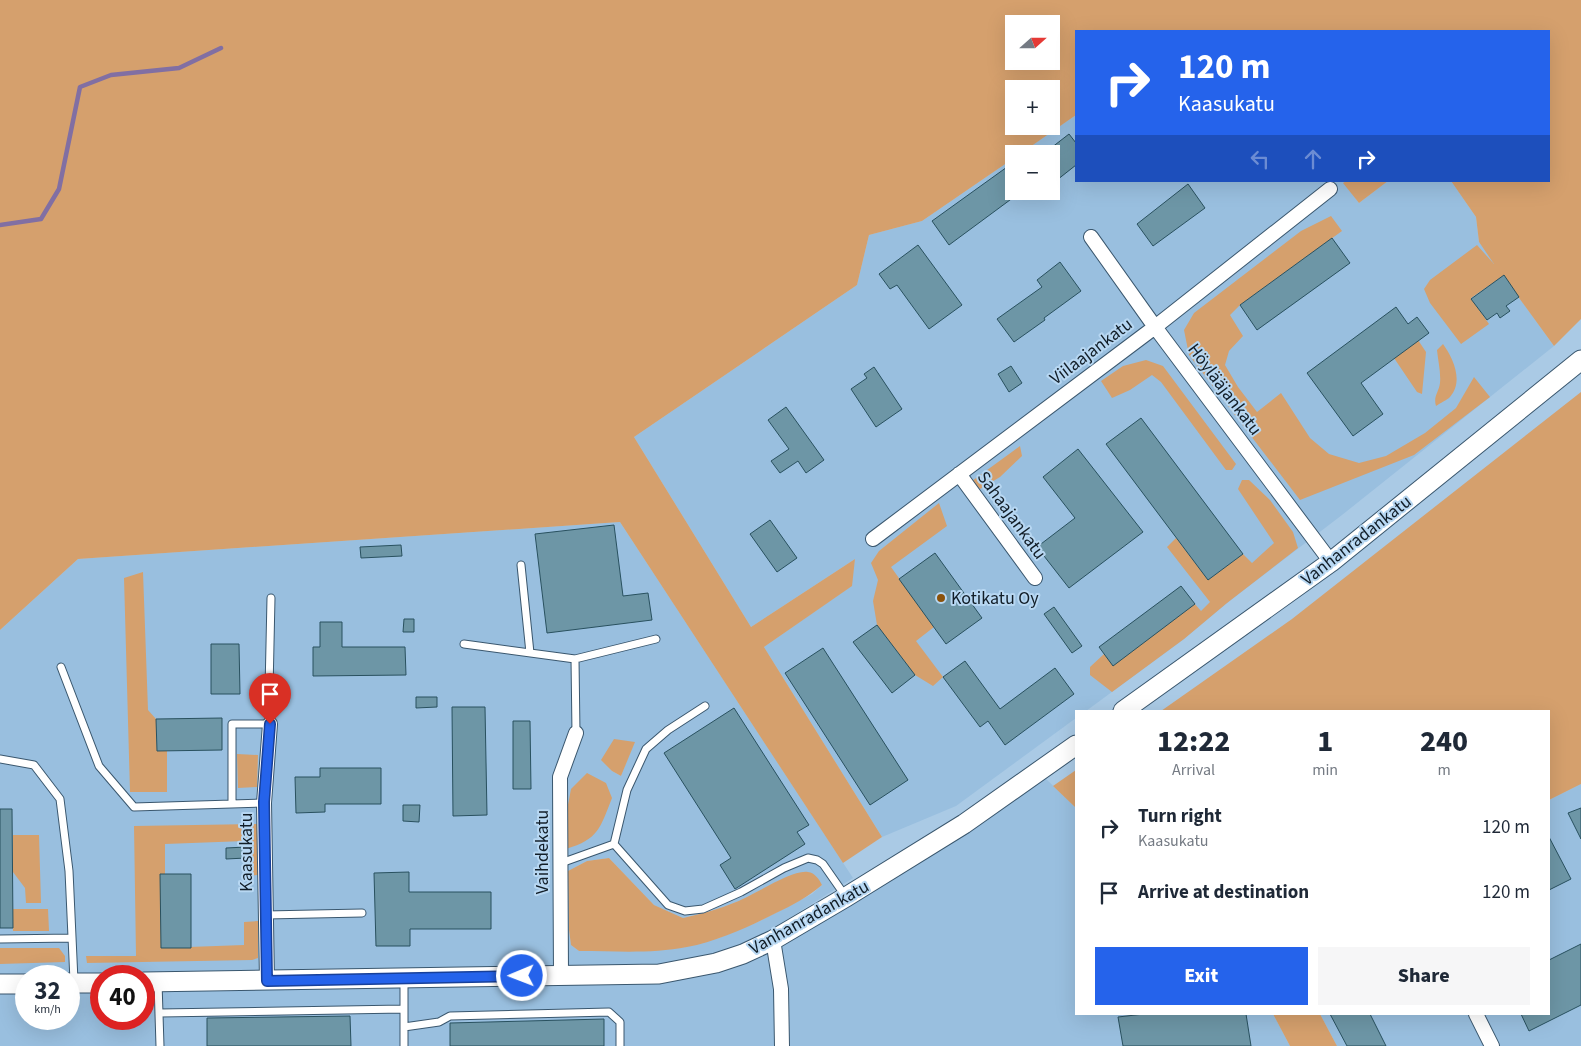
<!DOCTYPE html>
<html lang="en">
<head>
<meta charset="utf-8">
<style>
  :root { --surface:#fff; --page:#f6f6f7; --text:#1f2937; --muted:#747a83; --accent:#2563eb }
  body { margin:0; font-family:"Source Sans 3",sans-serif; background:var(--page); color:var(--text); height:100vh; display:flex; flex-direction:column; font-size:19px; white-space:nowrap }
  * { box-sizing:border-box; margin:0 }
  p { font-size:16px; color:var(--muted) }
  .icon { flex:none; width:28px; height:28px; fill:none; stroke:currentColor; stroke-width:2; stroke-linecap:round; stroke-linejoin:round }
  .map { position:relative; flex:1; overflow:hidden }
  .details { position:absolute; left:1075px; top:710px; width:475px; height:305px; display:flex; flex-direction:column; background:var(--surface); border-radius:0px; box-shadow:0 5px 20px #0002 }
  .details>* { flex:none }
  .banner { position:absolute; left:1075px; top:30px; width:475px; height:152px; border-radius:0px; box-shadow:0 5px 20px #0002; background:#2563eb; color:#fff; overflow:hidden }
  .needle { width:32px; rotate:69deg }
  .fabs { position:absolute; left:1005px; top:15px; display:grid; gap:10px }
  .fabs a { display:grid; place-items:center; width:55px; height:55px; border-radius:0px; background:var(--surface); box-shadow:0 5px 20px #0002; font-size:25px }
  .speed { position:absolute; left:15px; top:965px; display:flex; gap:10px; font-size:25px; font-weight:700; text-align:center }
  .speed>* { display:grid; place-content:center; width:65px; height:65px; border-radius:50%; background:var(--surface); box-shadow:0 5px 20px #0002; line-height:1 }
  .speed small { font-size:12px; font-weight:400 }
  .speed .limit { border:8px solid #d22; background:#fff; color:#111 }
  .pin { position:absolute; display:grid; place-items:center; width:42px; height:42px; color:#fff; margin:-51px -21px; border-radius:50% 50% 50% 0; rotate:-45deg; box-shadow:0 0 5px #0007 }
  .pin .icon { rotate:45deg }
  .me { position:absolute; width:55px; margin:-28px; rotate:269deg; stroke-linejoin:round; filter:drop-shadow(0 0 4px #0008) }
  .turn { display:flex; align-items:center; gap:18px; height:105px; padding:0 20px; font-size:22px }
  .turn .icon { width:65px; height:65px; stroke-width:2.5 }
  .turn b { display:block; font-size:35px; line-height:42px }
  .lanes { display:flex; align-items:center; height:48px; padding:0 20px; background:#0003; justify-content:center; gap:25px; direction:ltr }
  .lanes .off { opacity:.35 }
  .eta { display:flex; justify-content:space-evenly; align-items:center; height:85px; text-align:center }
  .eta b { font-size:30px; font-weight:800; line-height:35px }
  .cta { display:flex; gap:10px; margin-top:auto; padding:10px 20px }
  .cta a { flex:1; height:58px; border-radius:0px; background:var(--accent); color:#fff; font-size:20px; font-weight:800; line-height:58px; text-align:center }
  .cta a+a { background:var(--page); color:var(--text) }
  ul { padding:0; list-style:none }
  li { display:flex; align-items:center; gap:15px; height:65px; padding:0 20px }
  li div { flex:1 }
  li b { display:block; font-size:19px }
  li em { font-style:normal }
  .map>svg:first-child { display:block }
  .built { fill:#99bfdf; fill-rule:evenodd }
  .green { fill:#d5a06d; fill-rule:evenodd }
  .lines { fill:none; stroke-linecap:round; stroke-linejoin:round }
  .stream { stroke:#816fa3; stroke-width:4.5 }
  .building { fill:#6d96a6; stroke:#29515f }
  .lane-casing { stroke:#3a576e; stroke-width:9 }
  .street-casing { stroke:#3a576e; stroke-width:16 }
  .secondary-casing { stroke:#3a576e; stroke-width:21 }
  .lane { stroke:#fff; stroke-width:7 }
  .street { stroke:#fff; stroke-width:14 }
  .secondary { stroke:#fff; stroke-width:19 }
  .route-casing { stroke:#184099; stroke-width:12 }
  .route { stroke:#2563eb; stroke-width:9 }
  .poi-dot { fill:#8b520a; stroke:#b7d7f2; stroke-width:2 }
  .labels { text-anchor:middle; stroke-width:4; stroke-linejoin:round; paint-order:stroke }
  .street-label { font-size:18px; fill:#111d27; stroke:#b7d7f2 }
  .poi-label { font-size:18px; fill:#111d27; stroke:#b7d7f2; text-anchor:start }
</style>
</head>
<body>
<div class="map">
<svg width="1581" height="1046" viewBox="0 0 1581 1046">
  <rect width="100%" height="100%" fill="#aacae5"/>
  <!-- built -->
  <path class="built" d="M1076 115V181H1346L1344 183 1359 203 1388 181H1451L1476 217 1479 242 1554 346 1342 515 1227 603 1184 639 1086 711H1076V718L956 806 882 837 764 647 851 586 855 559 751 627 634 437 857 285 869 235 922 221 1014 158V191H1051V154H1020Z
    M620 522 853 878 783 922 785 944 1044 777 1076 808V1014H1273L1290 1046H0V630L78 559ZM634 742 621 776 612 771 602 760 606 753ZM609 858 654 905 683 918 720 908 739 901 789 876 808 872 822 885 812 894 760 921 719 938 686 947 641 951H579L571 945 569 930 568 871 587 861ZM26 976H69V1019H26ZM101 976H144V1019H101Z
    M1581 784V1046H1337L1320 1014H1549V800Z"/>
  <!-- green -->
  <path class="green" d="M0 0H1581V319L1554 346 1503 276 1471 298 1489 324 1461 344 1430 303 1424 289 1430 280 1477 245 1494 264 1479 242 1476 217 1451 181H1549V31H1076V115L1020 154H1014V158L922 221 869 235 857 285 634 437 751 627 855 559 852 586 764 647 882 837 843 863 620 522 78 559 0 630ZM1014 24H1051V61H1014ZM1014 89H1051V126H1014Z
    M1346 181H1388L1359 203 1343 183Z
    M1331 216 1342 231 1240 305 1230 315 1243 336 1229 351 1225 365 1238 387 1257 412 1281 393 1310 438 1329 454 1359 463 1386 456 1425 433 1456 408 1474 377 1490 397 1414 455 1300 500 1189 355 1184 330 1194 313 1301 231Z
    M1418 340 1426 352 1422 394 1417 392 1394 358Z
    M1443 344C1453 358 1464 381 1450 397 1447 400 1440 403 1436 406 1433 396 1439 392 1440 383 1441 372 1438 361 1437 350Z
    M1146 360 1163 366 1236 464 1232 470H1226L1161 382 1152 375 1130 390 1112 398 1101 381 1123 366Z
    M1581 392V784L1549 800V711H1161L1292 619Z
    M1020 446 1022 456 1000 477 980 489 972 481Z
    M1242 480H1249L1270 500 1293 532 1298 548 1227 603 1184 639 1112 692 1090 675V667L1104 654 1113 665 1195 604 1201 611 1210 602 1167 547 1176 538 1208 580 1243 554 1252 563 1274 543 1238 489Z
    M939 503 947 526 891 567 934 627 916 641 943 677 933 686 915 675 877 625 873 601 878 580 871 563 879 551Z
    M143 572 148 710 156 719 157 750 167 751V792H130L124 578Z
    M614 739 635 742 621 776 612 771 601 760Z
    M237 754 258 755 257 787 238 788Z
    M1076 770V808L1053 786Z
    M587 773 606 783 612 798C600 828 599 839 566 849L567 810 571 789Z
    M257 824 258 875 246 876 245 841 165 844V874L161 948 244 945V922L258 921V958L252 960 87 963 86 956H136L134 826Z
    M13 835H39L41 903H26L25 888 13 872Z
    M609 858 654 905 683 918C701 914 719 909 736 902 753 896 792 869 808 872 815 873 819 879 822 885 808 897 793 905 776 913 748 927 718 941 687 947 652 954 615 951 579 951L571 945 569 930 568 871 587 861Z
    M13 909H48L49 931H13Z
    M0 948H59L65 956V962L0 964Z
    M1273 1014H1320L1337 1046H1290Z"/>
  <g class="lines">
    <!-- stream -->
    <path class="stream" d="M0 225 41 219 59 189 80 87 111 75 179 68 221 48"/>
  </g>
  <!-- building -->
  <path class="building" d="M1069 134 1076 143V165L1057 180 1051 173V148Z
    M1014 162V197L949 245 932 221Z
    M1188 184 1205 208 1153 246 1137 224Z
    M1332 238 1350 263 1257 330 1240 305Z
    M918 245 962 305 929 329 897 285 890 289 879 274Z
    M1060 262 1081 291 1044 318 1045 320 1014 342 997 319 1042 287 1037 280Z
    M1504 275 1519 297 1506 306 1510 311 1500 318 1497 313 1487 320 1471 299Z
    M1396 307 1408 324 1417 317 1429 333 1361 383 1383 414 1353 436 1307 373Z
    M1011 366 1022 383 1009 392 998 374Z
    M874 367 902 409 876 427 851 389 867 378 864 374Z
    M786 407 824 460 806 473 798 461 780 473 771 461 789 449 768 420Z
    M1141 418 1243 554 1208 580 1106 444Z
    M1078 449 1143 532 1069 588 1037 547 1075 518 1043 477Z
    M770 520 797 558 777 572 750 534Z
    M614 525 623 596 648 593 652 620 547 633 535 534Z
    M401 545 402 556 361 558 360 547Z
    M935 553 982 618 946 644 899 579Z
    M1181 586 1195 604 1113 666 1099 647Z
    M1054 607 1082 646 1072 653 1044 614Z
    M404 619H414V632H403Z
    M320 622H342V647H405L406 675 313 676V647H320Z
    M877 625 915 675 892 693 853 642Z
    M211 644H239L240 694H211Z
    M823 648 908 780 870 805 785 673Z
    M965 661 1000 709 1055 668 1074 694 1005 745 988 721 980 727 943 677Z
    M416 697H437V707L416 708Z
    M452 707H485L487 815 453 816Z
    M734 708 809 825 797 832 805 844 735 889 720 865 731 858 664 753Z
    M222 718V750L157 751 156 719Z
    M513 721H530L531 789H513Z
    M320 768H381V804H325V812L296 813 295 777H320Z
    M403 805H420L419 822 403 821Z
    M1581 808V839L1568 813Z
    M0 809H12L13 928H0Z
    M1549 837 1571 879 1549 890Z
    M246 847V858L226 859V848Z
    M409 872V892H491V929H410V946H376L374 873Z
    M160 874H191V948H161Z
    M1581 944V1005L1529 1031 1521 1014H1549V960Z
    M1144 1014H1246L1251 1046H1123L1118 1017Z
    M1330 1014H1370L1386 1046H1347Z
    M350 1016 351 1046H207V1018Z
    M604 1019V1046H450V1023Z"/>
  <g class="lines">
    <!-- lane casing -->
    <g class="lane-casing">
      <path id="lane" d="M521 565 530 653
        M464 644 575 659
        M61 667 99 766 134 807 264 803
        M576 733 575 659 656 639
        M0 759 34 765 60 799 69 871 74 981
        M232 803V724H270L269 690 271 598
        M614 844 668 905 685 911 703 909 741 892 784 868 808 858 817 860 823 864 846 897
        M561 863 614 844 627 790 646 749 668 730 705 706
        M266 915 362 913
        M0 939 72 938
        M404 979V1046
        M158 982 160 1046
        M160 1013 403 1009
        M404 1027 439 1022 450 1016 609 1012 620 1022V1046"/>
    </g>
    <!-- street casing -->
    <g class="street-casing">
      <path id="street" d="M1091 237 1155 327 1331 562
        M959 474 1035 578
        M873 539 1155 327 1330 189
        M773 940 781 989 782 1046
        M561 975 560 777 576 733
        M267 981 264 803 270 724
        M1476 1014 1492 1046"/>
    </g>
    <!-- secondary casing -->
    <g class="secondary-casing">
      <path id="secondary" d="M1123 711 1331 562 1581 360
        M144 982 659 974 716 963 743 954 773 940 846 897 964 824 1076 745
        M69 983H101
        M0 984H26"/>
    </g>
    <!-- lane -->
    <use href="#lane" class="lane"/>
    <!-- street -->
    <use href="#street" class="street"/>
    <!-- secondary -->
    <use href="#secondary" class="secondary"/>
  </g>
  <g class="lines">
    <!-- route casing -->
    <g class="route-casing">
      <path id="route" d="M270 724 264 802 267 981 522 976"/>
    </g>
    <!-- route -->
    <use href="#route" class="route"/>
  </g>
  <!-- markers -->
  <circle class="poi-dot" cx="941" cy="598" r="5"/>
  <g class="labels">
    <!-- street labels -->
    <g class="street-label">
      <text transform="translate(1091 351) rotate(-37)" y="6">Viilaajankatu</text>
      <text transform="translate(1225 389) rotate(53)" y="6">Höylääjankatu</text>
      <text transform="translate(1012 515) rotate(54)" y="6">Sahaajankatu</text>
      <text transform="translate(1356 540) rotate(-38)" y="6">Vanhanradankatu</text>
      <text transform="translate(246 852) rotate(-90)" y="6">Kaasukatu</text>
      <text transform="translate(542 852) rotate(-90)" y="6">Vaihdekatu</text>
      <text transform="translate(809 917) rotate(-29)" y="6">Vanhanradankatu</text>
    </g>
    <!-- poi labels -->
    <g class="poi-label">
      <text x="951" y="604">Kotikatu Oy</text>
    </g>
  </g>
</svg>
<div class="fabs">
<a><svg class="needle" viewBox="-14 -14 28 28"><path d="M0-13l5 13h-10z" fill="#e53935"/><path d="M0 13l5-13h-10z" fill="#747a83"/></svg></a>
<a>+</a>
<a>−</a>
</div>
<div class="speed"><div>32<small>km/h</small></div><div class="limit">40</div></div>
<div class="pin" style="left:270px;top:724px;background:#d93025"><svg class="icon" aria-label="arrive" viewBox="0 0 24 24"><path d="M6 21V4h12l-3 4 3 4H6"/></svg></div>
<svg class="me" style="left:522px;top:976px" viewBox="-20 -20 40 40"><circle r="17" fill="#2563eb" stroke="#fff" stroke-width="3"/><path d="M0-11L8 9 0 5-8 9z" fill="#fff"/></svg>
<div class="banner">
<div class="turn"><svg class="icon" aria-label="right" viewBox="0 0 24 24"><path d="M7 20v-9h11M14 6l5 5-5 5"/></svg><div><b>120 m</b>Kaasukatu</div></div>
<div class="lanes"><svg class="icon off" aria-label="left" viewBox="0 0 24 24"><path d="M17 20v-9H6M10 6l-5 5 5 5"/></svg><svg class="icon off" aria-label="ahead" viewBox="0 0 24 24"><path d="M12 20V5M6 11l6-6 6 6"/></svg><svg class="icon" aria-label="right" viewBox="0 0 24 24"><path d="M7 20v-9h11M14 6l5 5-5 5"/></svg></div>
</div>
<section class="details">
<div class="eta">
<div><b>12:22</b><p>Arrival</p></div>
<div><b>1</b><p>min</p></div>
<div><b>240</b><p>m</p></div>
</div>
<ul>
<li><svg class="icon" aria-label="right" viewBox="0 0 24 24"><path d="M7 20v-9h11M14 6l5 5-5 5"/></svg><div><b>Turn right</b><p>Kaasukatu</p></div><em>120 m</em></li>
<li><svg class="icon" aria-label="arrive" viewBox="0 0 24 24"><path d="M6 21V4h12l-3 4 3 4H6"/></svg><div><b>Arrive at destination</b></div><em>120 m</em></li>
</ul>
<div class="cta"><a>Exit</a><a>Share</a></div>
</section>
</div>
</body>
</html>
